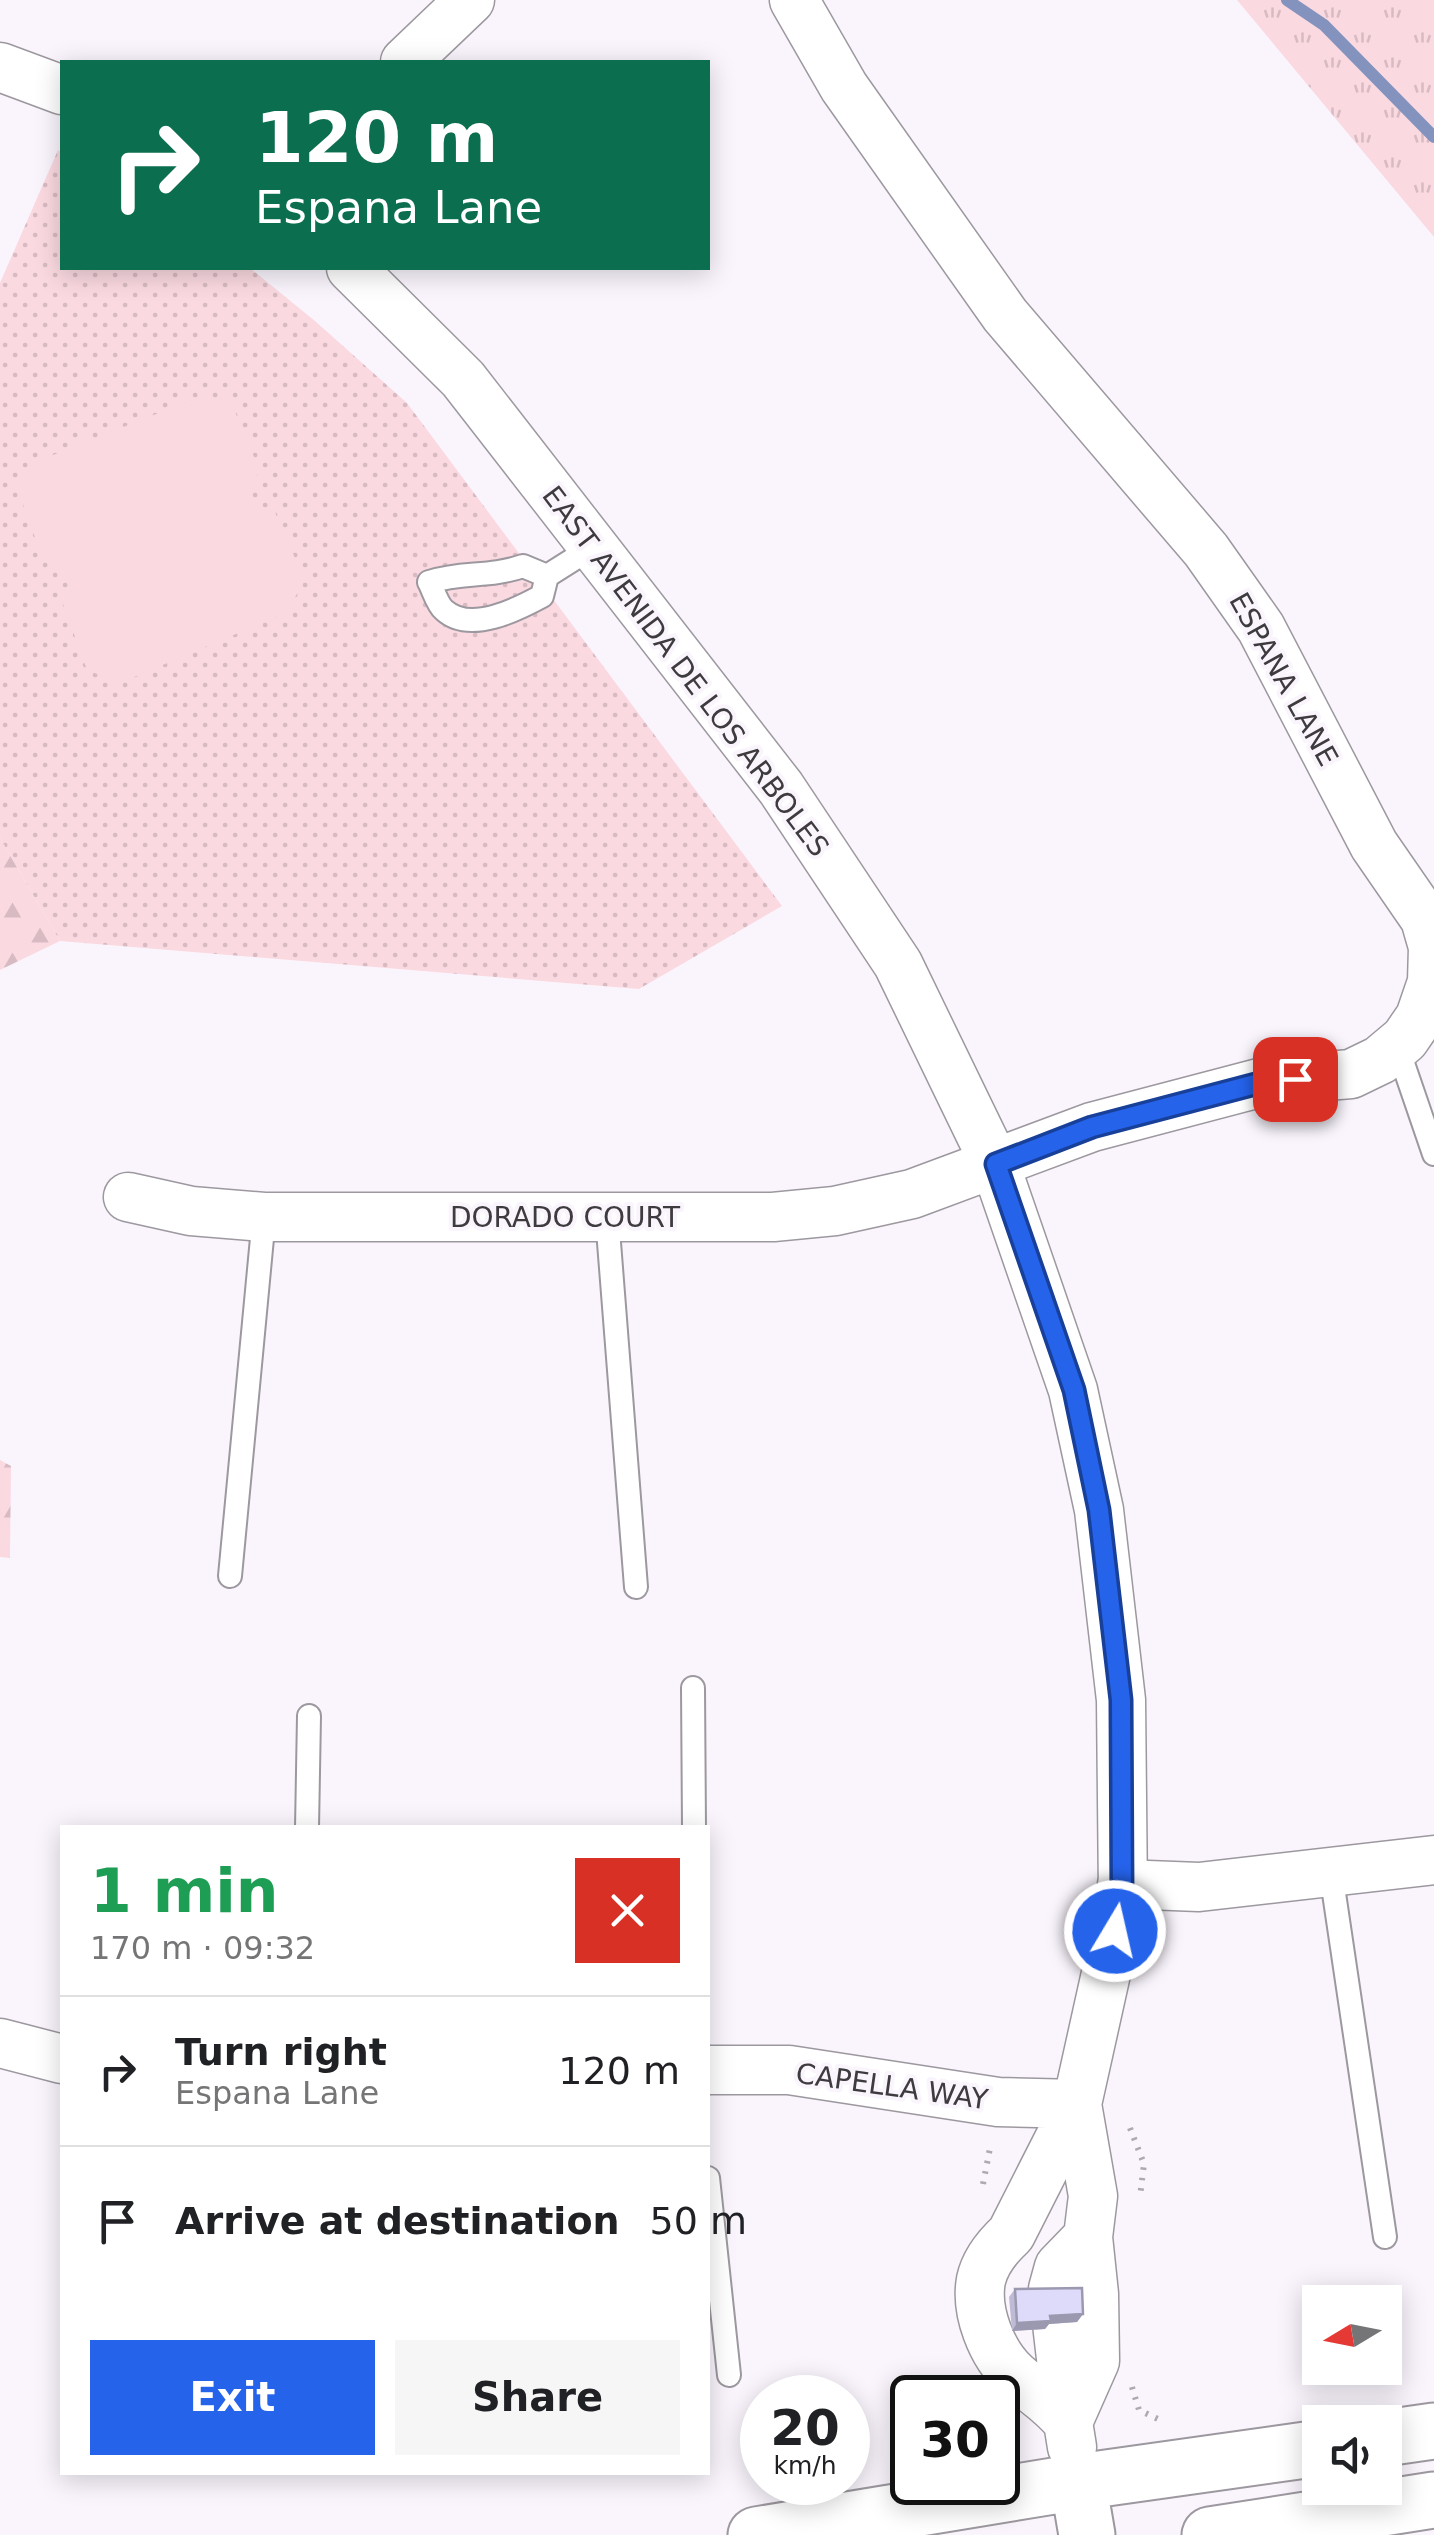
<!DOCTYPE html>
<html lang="en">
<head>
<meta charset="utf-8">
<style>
  :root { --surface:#fff; --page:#f6f6f6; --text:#202124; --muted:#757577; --line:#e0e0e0; --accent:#2563eb }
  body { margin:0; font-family:"DejaVu Sans",sans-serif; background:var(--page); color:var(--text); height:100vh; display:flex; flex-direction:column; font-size:38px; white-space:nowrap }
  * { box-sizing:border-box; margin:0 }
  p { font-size:32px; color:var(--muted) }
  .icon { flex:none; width:55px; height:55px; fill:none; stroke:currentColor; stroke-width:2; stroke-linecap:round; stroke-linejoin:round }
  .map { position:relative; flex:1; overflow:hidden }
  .side { position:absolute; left:60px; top:1825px; width:650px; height:650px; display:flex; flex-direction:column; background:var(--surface); border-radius:0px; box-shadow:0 5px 25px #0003 }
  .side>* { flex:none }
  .guide { position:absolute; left:60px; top:60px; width:650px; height:210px; border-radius:0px; box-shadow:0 5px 25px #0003; background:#0b6e4f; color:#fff; overflow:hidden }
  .needle { width:65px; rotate:260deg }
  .controls { position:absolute; left:1302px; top:2285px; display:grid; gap:20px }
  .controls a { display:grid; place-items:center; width:100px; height:100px; border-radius:0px; background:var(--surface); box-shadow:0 5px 25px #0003; font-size:50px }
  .speed { position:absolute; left:740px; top:2375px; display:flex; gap:20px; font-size:50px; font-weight:700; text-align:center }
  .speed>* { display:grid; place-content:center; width:130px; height:130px; border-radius:50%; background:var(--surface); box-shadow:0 5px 25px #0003; line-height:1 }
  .speed small { font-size:25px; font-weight:400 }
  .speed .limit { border:5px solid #111; border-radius:15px; background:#fff; color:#111 }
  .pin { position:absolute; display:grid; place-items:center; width:85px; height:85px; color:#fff; margin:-42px; border-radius:20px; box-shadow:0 5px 15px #0006 }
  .me { position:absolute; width:110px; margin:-55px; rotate:9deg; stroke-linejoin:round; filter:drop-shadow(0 0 8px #0008) }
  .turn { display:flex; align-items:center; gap:35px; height:210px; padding:0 30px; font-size:45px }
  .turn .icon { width:130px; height:130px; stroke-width:2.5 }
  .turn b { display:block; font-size:70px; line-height:85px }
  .round { display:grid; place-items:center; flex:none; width:105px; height:105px; border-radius:0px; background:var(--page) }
  .head { display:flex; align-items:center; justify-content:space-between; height:170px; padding:0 30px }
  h1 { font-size:60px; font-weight:700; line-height:75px; color:#1e9e55 }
  .button { display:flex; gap:20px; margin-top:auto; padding:20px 30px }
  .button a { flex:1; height:115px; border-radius:0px; background:var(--accent); color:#fff; font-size:40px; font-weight:700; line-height:115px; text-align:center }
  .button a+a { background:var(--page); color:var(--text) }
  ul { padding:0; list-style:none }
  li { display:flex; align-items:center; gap:30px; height:150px; padding:0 30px; border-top:2px solid var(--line) }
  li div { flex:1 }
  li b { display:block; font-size:38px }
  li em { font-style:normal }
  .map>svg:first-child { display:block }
  .grass { fill:url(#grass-tufts) }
  .forest { fill:url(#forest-firs) }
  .park { fill:url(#park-dots) }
  .pitch { fill:#fbd9e1 }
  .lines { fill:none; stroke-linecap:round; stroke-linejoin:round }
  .stream { stroke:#8493bd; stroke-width:12 }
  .lane-casing { stroke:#9d989f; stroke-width:26 }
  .street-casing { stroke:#9d989f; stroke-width:51 }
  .secondary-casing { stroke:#9d989f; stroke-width:59 }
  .path { stroke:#ada9af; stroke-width:6; stroke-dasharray:2.5 8; stroke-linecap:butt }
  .lane { stroke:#fff; stroke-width:22 }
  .street { stroke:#fff; stroke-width:48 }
  .secondary { stroke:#fff; stroke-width:55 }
  .wall { fill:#bfbbd7 }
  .shaded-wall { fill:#9b99af }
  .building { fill:#dedafa; stroke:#9b99af; stroke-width:2.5 }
  .route-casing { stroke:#184099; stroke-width:25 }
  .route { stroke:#2563eb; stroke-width:18 }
  .labels { text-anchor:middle; stroke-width:8; stroke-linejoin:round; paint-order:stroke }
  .street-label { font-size:28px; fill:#3d3b3e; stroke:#faf5fd }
</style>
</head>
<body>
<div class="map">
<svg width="1434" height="2535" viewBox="0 0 1434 2535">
  <defs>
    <pattern id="grass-tufts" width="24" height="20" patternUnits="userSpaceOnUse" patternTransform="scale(2.5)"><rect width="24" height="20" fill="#fbd9e1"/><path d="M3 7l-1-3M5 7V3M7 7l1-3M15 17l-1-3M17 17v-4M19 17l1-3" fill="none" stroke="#d8bbc2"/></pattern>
    <pattern id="forest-firs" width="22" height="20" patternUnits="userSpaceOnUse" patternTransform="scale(2.5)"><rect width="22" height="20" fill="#fbd9e1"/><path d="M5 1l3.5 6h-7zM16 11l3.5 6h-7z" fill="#d8bbc2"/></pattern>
    <pattern id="park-dots" width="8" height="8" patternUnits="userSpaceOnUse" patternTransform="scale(2.5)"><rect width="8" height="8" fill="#fbd9e1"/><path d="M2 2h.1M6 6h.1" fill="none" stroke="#d8bbc2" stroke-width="1.8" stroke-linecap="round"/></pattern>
  </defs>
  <rect width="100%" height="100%" fill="#faf5fd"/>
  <!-- grass -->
  <path class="grass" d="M1237 0H1434V237Z"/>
  <!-- forest -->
  <path class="forest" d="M0 838 60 941 0 970Z
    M0 1460 11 1466 10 1558 0 1557Z"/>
  <!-- park -->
  <path class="park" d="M58 150 62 153V268H250L315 321 407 403 782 906 639 989 60 941 0 838V283Z"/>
  <!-- pitch -->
  <path class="pitch" d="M204 395 231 402 259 469 249 505 275 512 304 579 288 612 120 683 87 670 63 604 73 575 43 560 19 493 28 465Z"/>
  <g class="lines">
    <!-- stream -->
    <path class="stream" d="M1287 0 1324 25 1434 137"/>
    <!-- lane casing -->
    <g class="lane-casing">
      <path id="lane" d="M547 576 523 566C488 578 463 571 429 582 433 589 437 604 444 610 470 634 518 609 542 596L547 576 593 547
        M1397 1046 1434 1154
        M607 1217 636 1587
        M230 1576 264 1217
        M693 1688 694 1828
        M307 1828 309 1716
        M1331 1873 1385 2237
        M708 2178 729 2375"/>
    </g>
    <!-- street casing -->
    <g class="street-casing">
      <path id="street" d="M405 62 470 0
        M0 67 62 90
        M351 268 463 379 781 788 898 964 995 1164 1073 1390 1099 1510 1121 1700 1123 1897 1077 2104 1011 2234C998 2246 985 2262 981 2280 975 2312 992 2354 1015 2375 1035 2393 1050 2400 1068 2422
        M128 1197 191 1211 264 1217H773L835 1211 912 1194 1092 1127 1267 1081 1351 1074 1380 1060 1405 1039 1420 1017 1432 982 1433 947 1425 919 1374 845 1261 628 1206 550 1005 315 844 87 794 0
        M1122 1884 1199 1887 1434 1860
        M0 2043 62 2059
        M708 2070H789L998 2102 1077 2104
        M1068 2419 1053 2289 1059 2267 1088 2237
        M1072 2447 1068 2422 1095 2361 1094 2294 1088 2237 1093 2196 1077 2104"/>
    </g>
    <!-- secondary casing -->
    <g class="secondary-casing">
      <path id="secondary" d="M1385 2438 1434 2431
        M1078 2482 1087 2535
        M756 2535 1078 2482 1320 2448
        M1210 2535 1434 2500"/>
    </g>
    <!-- path -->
    <path class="path" d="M1130 2128 1144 2164 1140 2197
      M983 2184 991 2143
      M1132 2387 1139 2410 1160 2420"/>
    <!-- lane -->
    <use href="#lane" class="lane"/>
    <!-- street -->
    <use href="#street" class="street"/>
    <!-- secondary -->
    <use href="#secondary" class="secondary"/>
  </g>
  <!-- wall -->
  <path class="wall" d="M1015 2289 1083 2314 1077 2322 1049 2324 1045 2329 1012 2331 1009 2297Z"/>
  <!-- shaded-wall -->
  <path class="shaded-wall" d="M1083 2314 1077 2322 1049 2324 1045 2329 1012 2331 1017 2323 1050 2316Z"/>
  <!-- building -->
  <path class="building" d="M1082 2288 1083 2314 1050 2316 1051 2321 1017 2323 1015 2289Z"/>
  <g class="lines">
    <!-- route casing -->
    <g class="route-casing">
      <path id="route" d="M1115 1931 1122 1897 1121 1700 1099 1510 1074 1390 996 1164 1092 1127 1267 1081 1295 1079"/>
    </g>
    <!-- route -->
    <use href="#route" class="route"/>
  </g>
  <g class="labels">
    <!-- street labels -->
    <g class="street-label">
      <text transform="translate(686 671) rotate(53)" y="10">EAST AVENIDA DE LOS ARBOLES</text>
      <text transform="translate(1284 679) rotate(61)" y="10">ESPANA LANE</text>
      <text x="565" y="1227">DORADO COURT</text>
      <text transform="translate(892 2086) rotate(8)" y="10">CAPELLA WAY</text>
    </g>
  </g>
</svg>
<div class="controls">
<a><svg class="needle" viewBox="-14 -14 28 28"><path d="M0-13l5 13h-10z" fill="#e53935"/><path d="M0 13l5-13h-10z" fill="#757577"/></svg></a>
<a><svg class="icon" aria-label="sound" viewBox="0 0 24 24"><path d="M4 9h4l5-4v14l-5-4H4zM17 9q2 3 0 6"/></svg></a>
</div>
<div class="speed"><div>20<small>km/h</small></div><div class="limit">30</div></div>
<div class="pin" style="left:1295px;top:1079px;background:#d93025"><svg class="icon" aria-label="arrive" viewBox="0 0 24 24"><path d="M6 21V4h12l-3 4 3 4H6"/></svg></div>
<svg class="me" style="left:1115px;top:1931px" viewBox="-20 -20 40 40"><circle r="17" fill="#2563eb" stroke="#fff" stroke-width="3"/><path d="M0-11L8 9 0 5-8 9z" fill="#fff"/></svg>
<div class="guide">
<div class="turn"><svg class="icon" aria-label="right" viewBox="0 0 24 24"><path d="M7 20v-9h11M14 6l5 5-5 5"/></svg><div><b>120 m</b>Espana Lane</div></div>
</div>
<section class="side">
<div class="head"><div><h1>1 min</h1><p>170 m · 09:32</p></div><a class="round" style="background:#d93025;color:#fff"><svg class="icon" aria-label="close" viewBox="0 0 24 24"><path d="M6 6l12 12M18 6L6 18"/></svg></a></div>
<ul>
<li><svg class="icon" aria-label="right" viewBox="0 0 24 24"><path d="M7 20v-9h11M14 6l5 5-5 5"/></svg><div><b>Turn right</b><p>Espana Lane</p></div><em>120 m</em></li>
<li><svg class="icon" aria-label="arrive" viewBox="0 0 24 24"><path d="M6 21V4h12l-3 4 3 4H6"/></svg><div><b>Arrive at destination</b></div><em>50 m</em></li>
</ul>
<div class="button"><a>Exit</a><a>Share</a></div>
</section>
</div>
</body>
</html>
